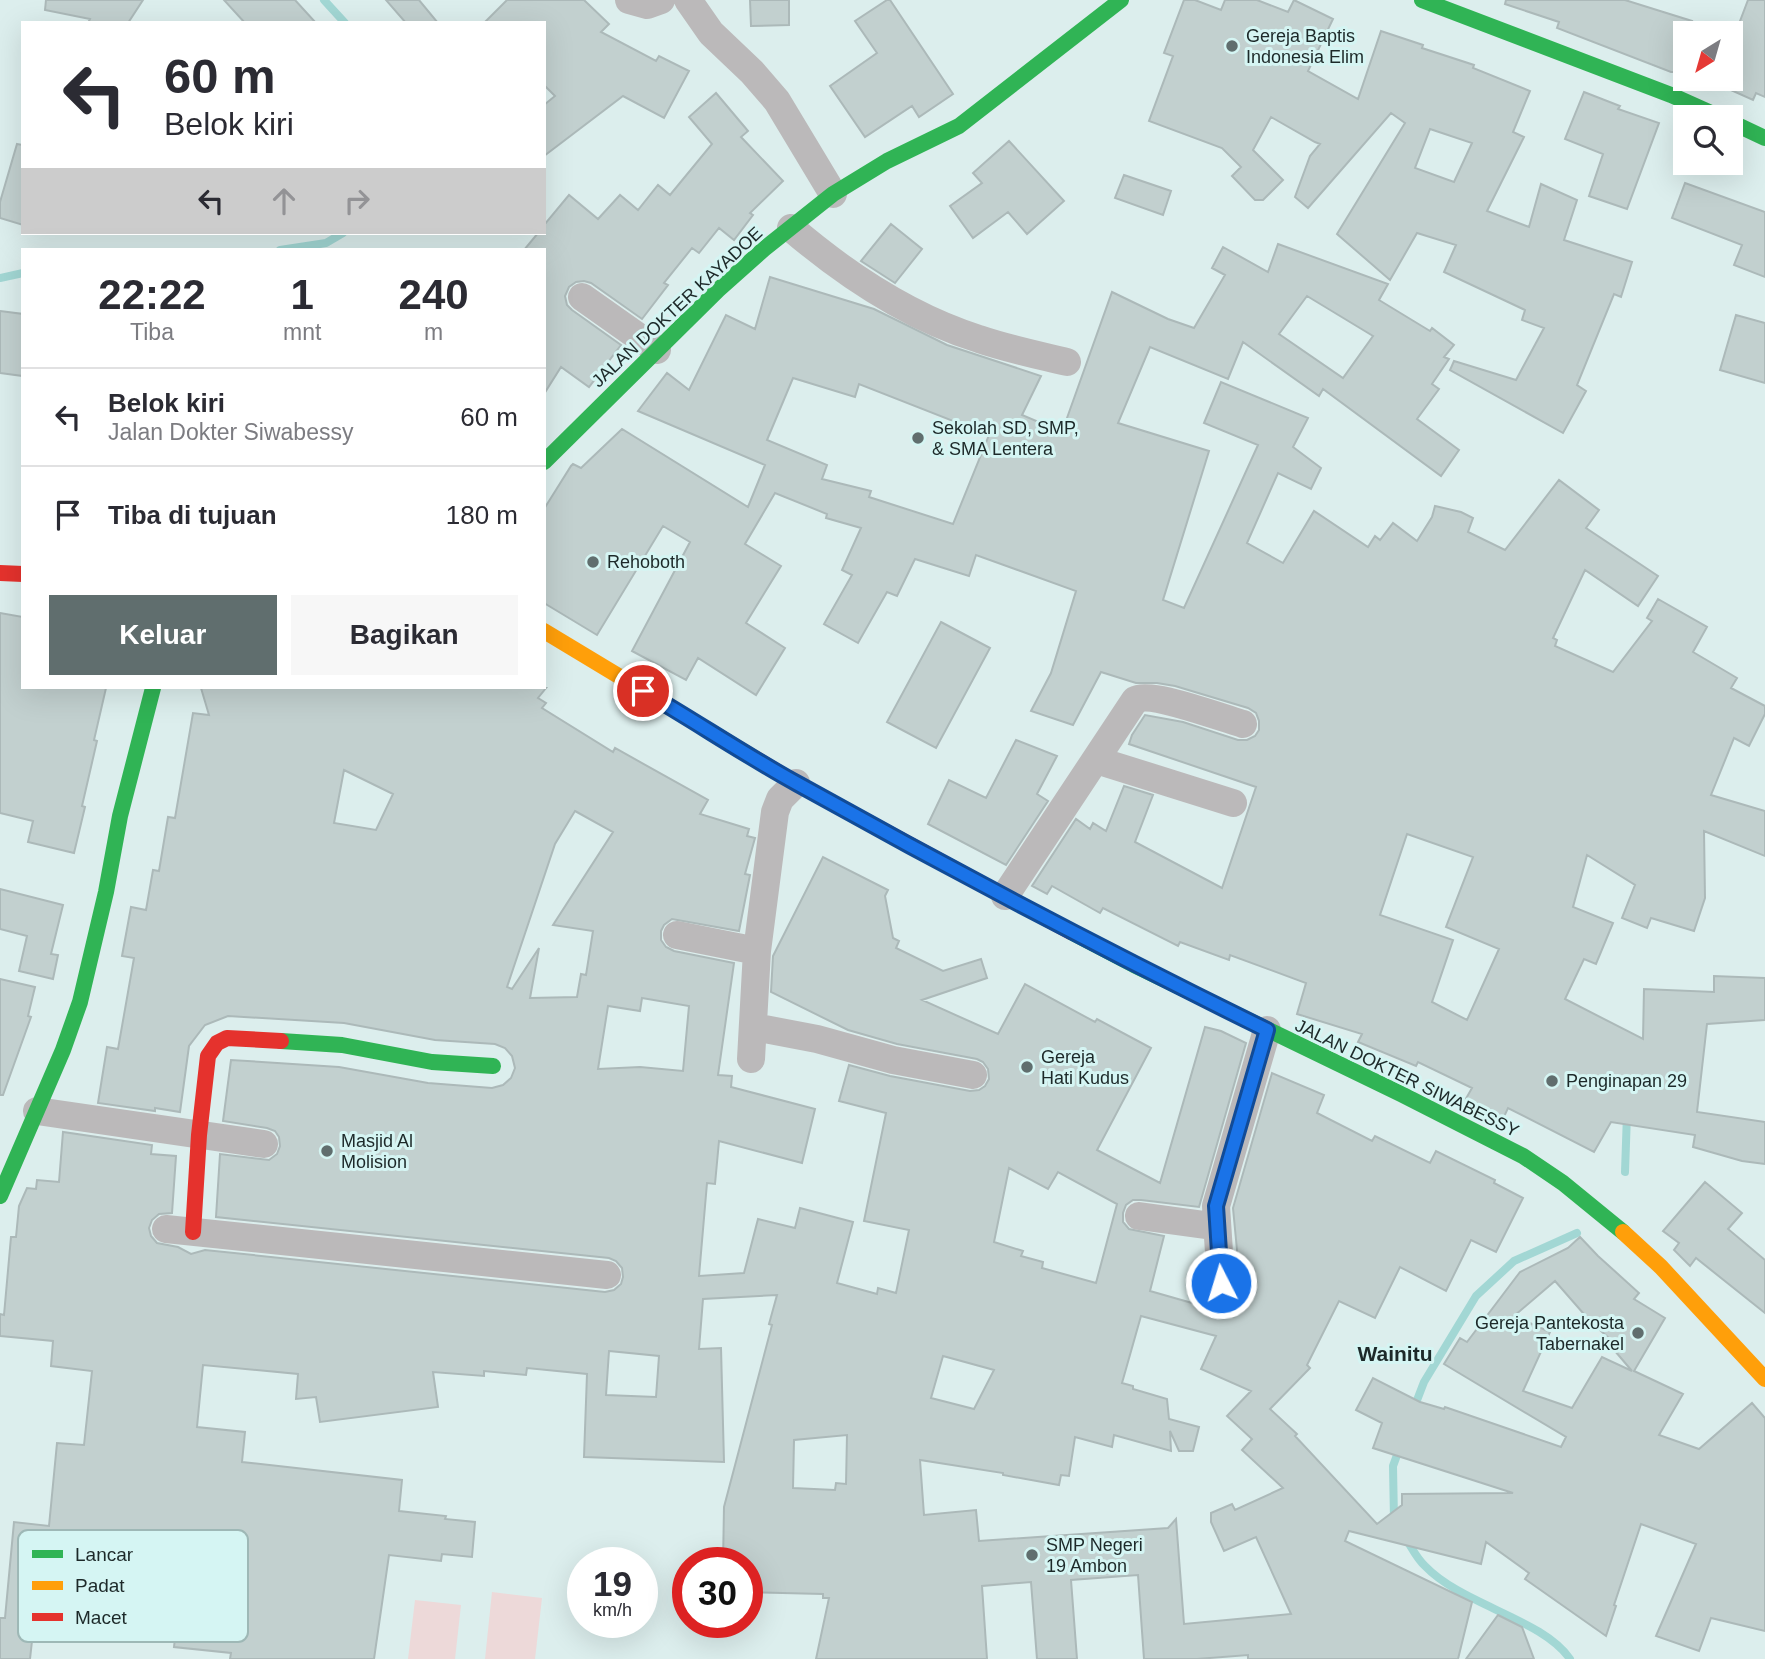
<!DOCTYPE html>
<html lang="id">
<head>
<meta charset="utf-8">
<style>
  :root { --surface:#fff; --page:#f7f7f7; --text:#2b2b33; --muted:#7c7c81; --line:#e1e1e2; --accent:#606e6e }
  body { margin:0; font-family:Arial,sans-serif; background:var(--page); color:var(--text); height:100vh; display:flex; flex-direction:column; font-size:26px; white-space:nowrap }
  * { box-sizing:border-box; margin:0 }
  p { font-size:23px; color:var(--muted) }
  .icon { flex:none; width:38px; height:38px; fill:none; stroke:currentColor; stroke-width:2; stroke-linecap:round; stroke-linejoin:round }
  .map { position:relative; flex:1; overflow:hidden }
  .drawer { position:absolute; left:21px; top:248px; width:525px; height:441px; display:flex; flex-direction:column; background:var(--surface); border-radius:0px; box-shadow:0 7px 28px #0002 }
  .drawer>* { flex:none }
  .top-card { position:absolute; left:21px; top:21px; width:525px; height:214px; border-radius:0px; box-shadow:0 7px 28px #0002; background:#fff; color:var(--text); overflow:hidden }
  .needle { width:46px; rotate:217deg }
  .tools { position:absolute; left:1673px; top:21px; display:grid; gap:14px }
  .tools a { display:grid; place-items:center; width:70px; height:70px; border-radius:0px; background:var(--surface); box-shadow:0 7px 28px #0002; font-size:35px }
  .speed { position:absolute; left:567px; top:1547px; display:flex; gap:14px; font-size:35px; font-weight:700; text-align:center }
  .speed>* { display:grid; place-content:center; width:91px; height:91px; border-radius:50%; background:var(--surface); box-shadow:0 7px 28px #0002; line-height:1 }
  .speed small { font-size:18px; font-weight:400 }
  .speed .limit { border:10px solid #d22; background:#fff; color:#111 }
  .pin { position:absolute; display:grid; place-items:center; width:60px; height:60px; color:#fff; margin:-30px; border:4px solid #fff; border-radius:50%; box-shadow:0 2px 7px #0007 }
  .me { position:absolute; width:77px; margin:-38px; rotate:355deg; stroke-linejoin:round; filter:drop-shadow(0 0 5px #0008) }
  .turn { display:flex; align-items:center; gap:24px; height:147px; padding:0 28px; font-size:32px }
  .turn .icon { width:91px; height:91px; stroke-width:2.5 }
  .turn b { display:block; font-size:49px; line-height:60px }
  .lanes { display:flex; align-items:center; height:66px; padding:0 28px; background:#0003; justify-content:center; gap:35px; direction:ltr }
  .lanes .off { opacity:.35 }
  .eta { display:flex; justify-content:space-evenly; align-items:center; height:119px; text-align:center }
  .eta b { font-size:42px; font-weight:600; line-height:49px }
  .cta { display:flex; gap:14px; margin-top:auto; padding:14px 28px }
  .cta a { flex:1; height:80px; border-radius:0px; background:var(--accent); color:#fff; font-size:28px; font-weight:600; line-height:80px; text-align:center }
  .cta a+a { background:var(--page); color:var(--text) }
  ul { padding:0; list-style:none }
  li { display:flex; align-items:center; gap:21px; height:98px; padding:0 28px; border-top:2px solid var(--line) }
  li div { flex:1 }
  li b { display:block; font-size:26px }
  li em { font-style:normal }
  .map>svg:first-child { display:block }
  .green { fill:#edd9d9 }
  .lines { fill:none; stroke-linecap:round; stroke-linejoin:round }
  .stream { stroke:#a2d7d4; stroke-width:8 }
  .building { fill:#c2d0cf; stroke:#acb9b9; stroke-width:2; fill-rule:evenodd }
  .street { stroke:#bbb9ba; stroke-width:28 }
  .fast { stroke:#30b455; stroke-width:16 }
  .slow { stroke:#ff9f0a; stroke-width:16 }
  .jam { stroke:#e5322d; stroke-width:16 }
  .route-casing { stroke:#114b97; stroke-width:18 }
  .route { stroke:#1a73e8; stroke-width:12 }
  .poi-dot { fill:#606e6e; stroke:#d5f5f3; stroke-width:2.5 }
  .labels { text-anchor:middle; stroke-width:6; stroke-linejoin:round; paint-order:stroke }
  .poi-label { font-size:18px; fill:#1d2929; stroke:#d5f5f3; text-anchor:start }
  .street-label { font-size:18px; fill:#1d2929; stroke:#d5f5f3 }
  .quarter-label { font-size:21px; font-weight:bold; fill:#1d2929; stroke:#d5f5f3 }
  .key { fill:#d5f5f3; stroke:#9eb8b6; stroke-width:2 }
  .key-label { font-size:19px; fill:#1d2929 }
</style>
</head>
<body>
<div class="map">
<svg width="1765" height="1659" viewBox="0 0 1765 1659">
  <rect width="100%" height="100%" fill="#dceeed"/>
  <!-- green -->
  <path class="green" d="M492 1592 542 1598 535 1659H485Z
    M415 1600 461 1605 455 1659H408Z"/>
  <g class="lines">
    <!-- stream -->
    <path class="stream" d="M324 0 345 23
      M280 250 326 243 343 233
      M0 278 23 273
      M1625 1172 1627 1114
      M1414 1408 1424 1382 1476 1296 1514 1261 1577 1233
      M1394 1520 1393 1466 1400 1447
      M1406 1539C1412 1548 1417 1559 1425 1566 1462 1605 1543 1619 1570 1659"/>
  </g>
  <!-- building -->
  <path class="building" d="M46 0H143L128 23H88L90 19 45 10Z
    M224 0H295L316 23H245Z
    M386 0H419L438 23H406Z
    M507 0H584L609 24 601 32 656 61 659 56 689 71 664 118 623 96 544 156V105L555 96 544 85V23H484Z
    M750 0H789V25L751 26Z
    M887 0H890L953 94 919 117 912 106 865 137 830 86 877 53 855 21Z
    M1184 0H1195L1221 10 1225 0H1257L1288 12 1294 0 1333 19 1308 71 1358 99 1381 31 1423 45 1422 48 1474 65 1473 68 1530 91 1513 132 1524 137 1487 211 1529 227 1541 184 1577 200 1564 240 1632 262 1621 297 1614 294 1577 385 1586 391 1563 433 1450 370 1454 361 1516 380 1544 328 1522 320 1525 310 1444 272 1456 245 1417 233 1390 280 1337 234 1405 123 1391 113 1308 208 1295 197 1310 156 1320 144 1315 142 1271 117 1253 150 1283 180 1263 200H1255L1232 176 1241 167 1222 148 1149 121 1173 56 1164 53ZM1430 129 1472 143 1454 182 1415 168Z
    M1506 0H1625L1692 21 1688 33H1685V42L1676 72H1671L1557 28 1559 22 1505 4Z
    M1748 0H1765V97L1756 93 1753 100 1731 90V45Z
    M1584 92 1620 106 1618 109 1659 123 1627 209 1589 196 1603 154 1565 139Z
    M716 93 748 131 741 137 783 181 750 213 753 215 734 240 719 228 699 253 692 248 664 283 668 285 642 319 591 283 584 281 576 282 569 287 565 296 567 305 572 310 621 345 589 387 561 367 544 394V250H524L538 233H544V225L569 195 598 219 620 195 638 210 658 185 670 195 712 144 689 117Z
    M1009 141 1064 201 1027 234 1008 212 973 238 950 206 982 183 973 173Z
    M17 144 23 145V225L0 218V202Z
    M1124 175 1171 191 1163 215 1115 198Z
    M1685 183 1765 212V277L1734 265 1742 245 1672 218Z
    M891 224 922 249 895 283 861 261Z
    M1278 244 1388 284 1379 300 1430 331 1432 328 1454 345 1444 357 1449 359 1432 384 1439 389 1417 419 1459 450 1441 476 1323 389 1319 396 1243 342 1228 379 1150 347 1118 423 1209 451 1163 600 1184 608 1258 445 1204 423 1221 382 1308 418 1293 447 1321 468 1311 489 1278 473 1247 543 1283 563 1314 511 1368 547 1375 536 1380 540 1393 523 1417 541 1432 517 1435 506 1461 512 1473 518 1468 532 1505 550 1559 480 1599 510 1586 528 1658 576 1638 606 1585 570 1553 638 1557 640 1555 646 1613 672 1652 621 1647 618 1658 599 1707 627 1693 652 1737 678 1731 688 1765 706V714L1749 746 1734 738 1711 795 1765 811V856L1704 831 1705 898 1694 931 1651 918 1647 928 1622 918 1635 885 1587 855 1573 907 1613 923 1596 964 1584 959 1565 999 1643 1039 1644 989 1714 992V976L1765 978V1020L1707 1024 1697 1112 1765 1122V1164L1742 1161 1693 1147 1695 1135 1611 1122 1594 1152 1508 1108 1502 1121 1464 1102 1472 1088 1418 1062 1416 1066 1358 1042 1362 1034 1297 1014 1306 983 1230 955 1229 960 1180 942 1178 946 1103 908 1100 913 1052 886 1047 894 1032 886 1076 819 1090 829 1093 823 1106 831 1124 786 1153 795 1135 842 1222 888 1256 787 1129 744 1132 735 1145 715 1183 722 1238 740H1247L1255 736 1259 730V721L1256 713 1248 708 1175 686 1157 683H1136L1101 672 1073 725 1031 711 1051 673 1076 591 976 555 969 576 915 559 897 596 887 592 858 643 824 624 852 575 842 570 861 528 826 518 827 514 775 493 745 544 781 566 746 623 785 648 756 695 698 658 686 680 632 651 690 542 663 526 597 635 544 603V509L571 466 573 464 581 468 622 429 748 507 765 465 638 411 667 373 689 390 726 315 755 329 770 277 874 309 947 345 1041 376 1022 415 1062 432 1112 292 1168 319 1194 328 1225 275 1212 268 1223 247 1268 272ZM1307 296 1373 336 1343 378 1279 334ZM793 378 855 397 859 384 989 435 953 524 869 497 871 491 822 479 827 465 767 440ZM1407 834 1473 857 1446 927 1499 949 1467 1020 1432 1002 1453 940 1380 915Z
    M0 311 23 314V376L0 373Z
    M1736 315 1765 323V383L1720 370Z
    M0 613 23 617V688H106L94 740 97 741 82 806 85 807 74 853 28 842 33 821 0 813Z
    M941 622 990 648 936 748 887 722Z
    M201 688H546L538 698 546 703 542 708 613 752 615 748 708 800 700 814 749 829 747 836 755 838 745 874 750 875 739 931 672 919 664 925 661 931V940L666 947 674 951 734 963 718 1075 732 1076 731 1087 815 1109 802 1163 719 1141 715 1184 707 1183 699 1276 744 1273 758 1219 795 1228 800 1208 853 1222 837 1283 877 1294 878 1288 896 1293 909 1230 864 1221 886 1113 839 1101 849 1065 890 1076 970 1091 979 1090 985 1086 989 1079 988 1069 983 1062 977 1059 897 1044 848 1030 771 992 773 956 823 857 888 890 885 896 893 938 899 941 896 948 943 971 981 959 987 978 922 1000 998 1034 1025 984 1095 1022 1097 1019 1151 1048 1097 1150 1160 1183 1205 1027 1221 1031 1246 1043 1199 1207 1141 1200H1133L1126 1205 1123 1213V1222L1129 1229 1164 1236 1150 1291 1213 1309 1218 1299 1230 1297 1236 1291 1237 1250 1233 1208 1272 1073 1324 1095 1317 1113 1372 1141 1375 1136 1430 1163 1436 1151 1495 1180 1494 1183 1523 1198 1496 1252 1471 1240 1446 1291 1400 1267 1375 1318 1339 1301 1307 1365 1310 1368 1270 1409 1297 1434 1295 1436 1377 1524 1402 1505V1494L1513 1493 1373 1448 1382 1423 1356 1410 1373 1378 1420 1402 1444 1409 1445 1407 1561 1447 1566 1437 1444 1364 1460 1338 1467 1342 1520 1272 1568 1248 1580 1237 1598 1256 1639 1293 1634 1299 1665 1318 1634 1371 1683 1394 1659 1435 1699 1449 1752 1403 1765 1418V1631L1711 1618 1699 1651 1656 1636 1696 1544 1641 1524 1614 1605 1616 1606 1606 1636 1525 1579 1529 1573 1486 1542 1481 1564 1349 1531 1345 1541 1472 1602 1458 1659H1248V1655L1197 1659H1144L1138 1575 1071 1580 1077 1659H1037L1031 1582 982 1586 987 1659H816L829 1598H823V1594L747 1592V1563H723L724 1507 772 1325 769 1324 777 1295 703 1299 699 1349 721 1348 724 1462 584 1457 587 1374 527 1368 526 1375 484 1371V1376L433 1372 438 1407 320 1422 316 1397 296 1399 298 1374 203 1365 197 1427 245 1432 242 1462 402 1480 399 1511 446 1516 445 1519 475 1522 472 1557 442 1554 441 1561 389 1555 374 1659H230L231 1653 174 1647 177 1621 36 1605 30 1659H0V1618H5L14 1522 49 1526 57 1443 84 1445 92 1371 51 1366 53 1341 0 1336V1314L4 1315 11 1237H16L19 1206 27 1188 36 1189 37 1180 59 1182 63 1132 152 1145 151 1154 176 1156 172 1213 159 1214 152 1220 149 1228 151 1236 157 1243 178 1247 191 1254 205 1250 605 1292 614 1290 621 1284 623 1277 622 1268 616 1261 609 1258 216 1217 220 1154 269 1160 277 1154 280 1146 279 1137 275 1131 267 1128 223 1121 231 1060 339 1067 428 1083 492 1088 503 1085 511 1078 515 1068 512 1056 505 1048 495 1044 435 1040 344 1023 228 1016 205 1025 189 1046 180 1112 155 1108V1111L98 1103 107 1047 118 1049 134 958 122 956 131 907 146 910 153 870 159 871 168 817 175 818 193 713 209 715ZM344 770 393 794 376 830 334 823ZM575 811 613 832 553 925 593 931 586 975 581 974 577 997 530 998 539 948 512 989 507 987 555 844ZM642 998 689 1006 683 1071 640 1067 598 1069 608 1006 640 1011ZM1009 1168 1048 1189 1058 1172 1117 1204 1096 1283 1042 1268 1043 1262 1021 1256 1023 1251 994 1242ZM1555 1281 1590 1321 1611 1340 1609 1344 1632 1371 1602 1357 1572 1408 1523 1391 1550 1332 1514 1316ZM1141 1316 1216 1336 1201 1369 1251 1391 1227 1416 1252 1439 1242 1450 1283 1488 1235 1510 1232 1504 1211 1513V1522L1224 1551 1256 1537 1291 1614 1184 1624 1176 1519 1168 1528 979 1541 976 1510 924 1515 920 1460 1003 1473V1475L1059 1485 1061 1475 1069 1476 1075 1437 1112 1447 1114 1435 1171 1451 1170 1431 1179 1451H1193L1199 1427 1169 1419 1167 1399 1133 1389V1386L1122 1383ZM609 1351 659 1356 656 1397 606 1395ZM943 1356 994 1370 974 1409 931 1398ZM847 1435 846 1484 836 1483 835 1490 793 1488 794 1440Z
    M1016 740 1057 756 1037 794 1048 801 1006 865 928 824 949 780 986 798Z
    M0 889 63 905 51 954 58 955 53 979 19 971 27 936 0 929Z
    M0 979 35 987 28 1016 31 1017 3 1095H0Z
    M1705 1182 1742 1213 1728 1229 1765 1260V1313L1696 1258 1690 1266 1674 1250 1679 1243 1663 1231Z
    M1498 1615 1522 1627 1534 1659H1466Z"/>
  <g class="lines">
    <!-- street -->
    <path class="street" d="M629 0 647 5 661 0
      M688 0 711 33 752 72 777 101 833 194
      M791 228C846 275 909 317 979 339 1008 349 1038 355 1067 362
      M582 297 657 350
      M1096 760 1233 803
      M1005 896 1135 700C1150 691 1223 718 1243 724
      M677 935 757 951
      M754 1027 817 1039 893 1060 973 1075
      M751 1059 757 951 775 812 780 799 796 783
      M37 1111 264 1144
      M1139 1216 1205 1225 1216 1224
      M166 1229 607 1275
      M1221 1283 1216 1206 1267 1030"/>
    <!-- fast -->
    <path class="fast" d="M1422 0 1671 95 1720 117
      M1731 122 1765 138
      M544 462 718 290 764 249 833 194 887 161 959 126 1121 0
      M1071 932 1134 965 1401 1094 1523 1156 1563 1183 1623 1232
      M281 1041 342 1045 432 1062 493 1066
      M0 1196 63 1050 80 1002 106 892 120 816 153 688"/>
    <!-- slow -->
    <path class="slow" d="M544 631 758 760
      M1623 1232 1661 1267 1765 1379"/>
    <!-- jam -->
    <path class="jam" d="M0 573 23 574
      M758 760 796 783 1071 932
      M193 1232 199 1135 208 1056 217 1043 227 1038 281 1041"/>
  </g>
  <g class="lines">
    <!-- route casing -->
    <g class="route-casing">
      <path id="route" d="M643 691C695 721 745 755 798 784 952 870 1108 952 1267 1030L1216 1206 1221 1283"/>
    </g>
    <!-- route -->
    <use href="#route" class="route"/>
  </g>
  <!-- markers -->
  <g class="poi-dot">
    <circle cx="1232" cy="46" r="7"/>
    <circle cx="918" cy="438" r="7"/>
    <circle cx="593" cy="562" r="7"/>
    <circle cx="1027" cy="1067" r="7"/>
    <circle cx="1552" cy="1081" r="7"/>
    <circle cx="327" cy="1151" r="7"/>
    <circle cx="1638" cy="1333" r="7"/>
    <circle cx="1032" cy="1555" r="7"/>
  </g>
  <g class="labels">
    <!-- poi labels -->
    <g class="poi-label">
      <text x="1246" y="42">Gereja Baptis<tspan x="1246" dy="21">Indonesia Elim</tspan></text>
      <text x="932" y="434">Sekolah SD, SMP,<tspan x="932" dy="21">&amp; SMA Lentera</tspan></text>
      <text x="607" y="568">Rehoboth</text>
      <text x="1041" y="1063">Gereja<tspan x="1041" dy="21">Hati Kudus</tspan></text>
      <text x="1566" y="1087">Penginapan 29</text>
      <text x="341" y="1147">Masjid Al<tspan x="341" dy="21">Molision</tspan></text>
      <text x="1624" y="1329" text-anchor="end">Gereja Pantekosta<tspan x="1624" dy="21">Tabernakel</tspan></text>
      <text x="1046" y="1551">SMP Negeri<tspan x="1046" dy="21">19 Ambon</tspan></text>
    </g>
    <!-- street labels -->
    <g class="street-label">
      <text transform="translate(677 307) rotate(-43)" y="6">JALAN DOKTER KAYADOE</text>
      <text transform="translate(1407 1078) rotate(26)" y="6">JALAN DOKTER SIWABESSY</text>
    </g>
    <!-- quarter labels -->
    <g class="quarter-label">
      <text x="1395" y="1361">Wainitu</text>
    </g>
  </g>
  <!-- legend -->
  <rect x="18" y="1530" width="230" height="112" rx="10" class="key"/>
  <rect x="32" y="1550" width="31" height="8" fill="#30b455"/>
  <rect x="32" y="1581" width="31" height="9" fill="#ff9f0a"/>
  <rect x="32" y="1613" width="31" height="8" fill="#e5322d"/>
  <g class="key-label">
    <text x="75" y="1561">Lancar</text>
    <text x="75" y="1592">Padat</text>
    <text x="75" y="1624">Macet</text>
  </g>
</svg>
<div class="tools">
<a><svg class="needle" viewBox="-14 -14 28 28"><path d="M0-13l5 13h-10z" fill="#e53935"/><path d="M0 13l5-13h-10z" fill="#7c7c81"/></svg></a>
<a><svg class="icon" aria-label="search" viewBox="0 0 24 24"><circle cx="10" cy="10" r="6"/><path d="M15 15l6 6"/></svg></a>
</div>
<div class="speed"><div>19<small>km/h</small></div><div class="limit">30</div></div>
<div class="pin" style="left:643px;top:691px;background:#d93025"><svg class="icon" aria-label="arrive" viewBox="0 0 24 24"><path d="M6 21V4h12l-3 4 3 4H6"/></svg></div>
<svg class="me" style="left:1221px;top:1283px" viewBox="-20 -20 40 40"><circle r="17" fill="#1a73e8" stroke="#fff" stroke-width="3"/><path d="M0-11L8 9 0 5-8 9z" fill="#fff"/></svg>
<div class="top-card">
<div class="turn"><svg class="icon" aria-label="left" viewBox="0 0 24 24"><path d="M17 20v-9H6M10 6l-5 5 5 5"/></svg><div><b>60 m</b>Belok kiri</div></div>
<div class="lanes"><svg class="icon" aria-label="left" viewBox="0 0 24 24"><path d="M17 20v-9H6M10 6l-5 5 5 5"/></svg><svg class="icon off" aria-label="ahead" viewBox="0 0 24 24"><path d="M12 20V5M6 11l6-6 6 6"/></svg><svg class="icon off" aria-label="right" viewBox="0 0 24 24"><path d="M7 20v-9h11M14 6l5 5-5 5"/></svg></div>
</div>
<section class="drawer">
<div class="eta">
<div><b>22:22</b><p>Tiba</p></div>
<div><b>1</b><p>mnt</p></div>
<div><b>240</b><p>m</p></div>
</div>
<ul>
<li><svg class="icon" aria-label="left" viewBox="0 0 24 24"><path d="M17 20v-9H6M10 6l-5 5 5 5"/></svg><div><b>Belok kiri</b><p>Jalan Dokter Siwabessy</p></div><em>60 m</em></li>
<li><svg class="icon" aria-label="arrive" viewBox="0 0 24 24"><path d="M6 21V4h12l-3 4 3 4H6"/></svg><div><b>Tiba di tujuan</b></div><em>180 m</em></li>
</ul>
<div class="cta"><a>Keluar</a><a>Bagikan</a></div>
</section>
</div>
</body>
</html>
